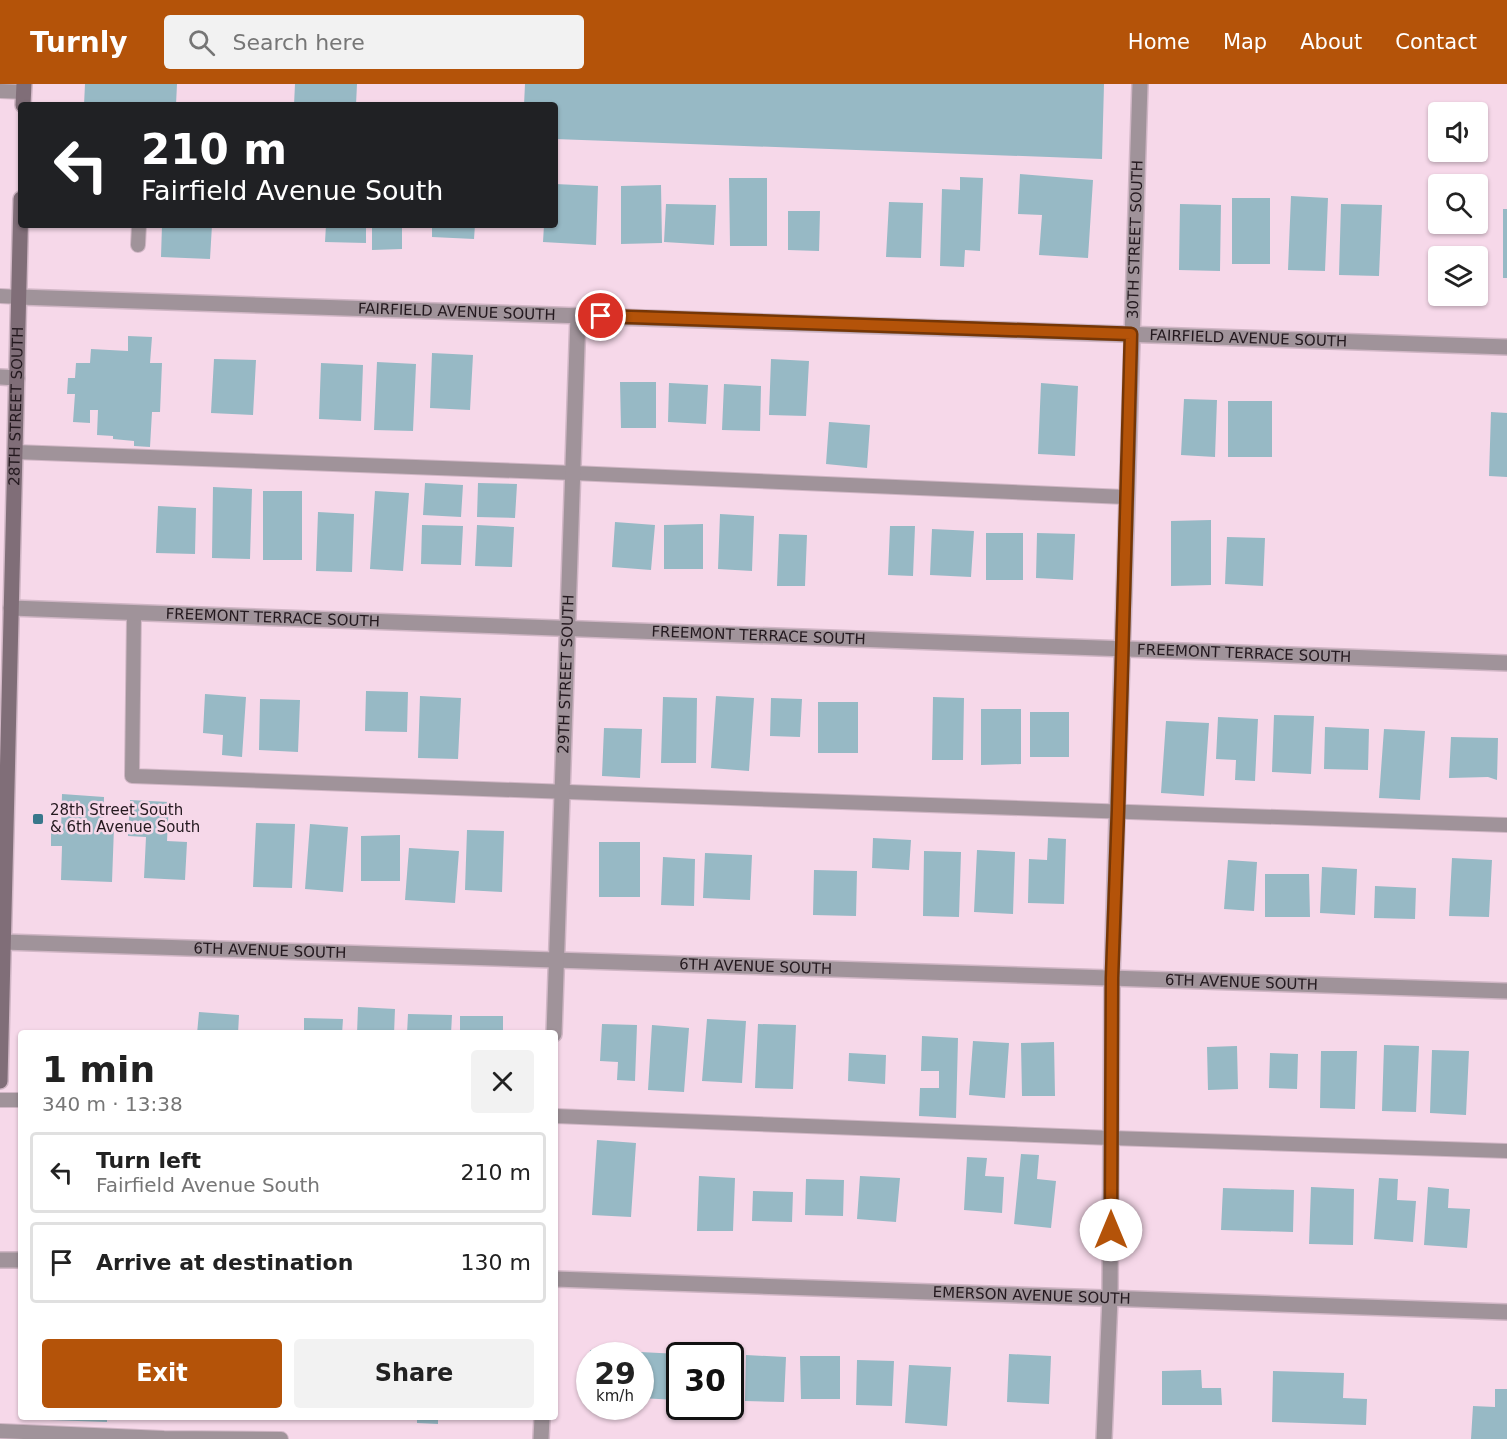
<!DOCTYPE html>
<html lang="en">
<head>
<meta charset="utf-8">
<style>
  :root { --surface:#fff; --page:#f2f2f2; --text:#222; --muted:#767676; --line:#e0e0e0; --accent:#b45309 }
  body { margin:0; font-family:"DejaVu Sans",sans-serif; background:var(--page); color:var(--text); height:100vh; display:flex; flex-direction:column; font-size:22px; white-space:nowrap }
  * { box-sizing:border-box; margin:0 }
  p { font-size:20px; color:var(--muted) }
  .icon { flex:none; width:33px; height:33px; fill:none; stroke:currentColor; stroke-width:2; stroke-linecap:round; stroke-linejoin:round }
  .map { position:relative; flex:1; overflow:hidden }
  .sheet { position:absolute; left:18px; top:946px; width:540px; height:390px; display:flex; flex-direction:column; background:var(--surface); border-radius:6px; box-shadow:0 2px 4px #0004 }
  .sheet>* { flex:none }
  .guide { position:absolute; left:18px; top:18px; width:540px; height:126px; border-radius:6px; box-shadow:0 2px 4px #0004; background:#202124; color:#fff; overflow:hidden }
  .buttons { position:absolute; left:1428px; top:18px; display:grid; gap:12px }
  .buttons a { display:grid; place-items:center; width:60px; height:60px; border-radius:6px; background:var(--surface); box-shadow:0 2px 4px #0004; font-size:30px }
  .speed { position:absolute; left:576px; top:1258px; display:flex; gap:12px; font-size:30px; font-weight:700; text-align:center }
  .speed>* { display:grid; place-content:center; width:78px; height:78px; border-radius:50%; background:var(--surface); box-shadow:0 2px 4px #0004; line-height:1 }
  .speed small { font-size:15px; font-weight:400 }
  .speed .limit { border:3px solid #111; border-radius:9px; background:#fff; color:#111 }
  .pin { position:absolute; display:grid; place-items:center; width:51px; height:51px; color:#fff; margin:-26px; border:3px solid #fff; border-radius:50%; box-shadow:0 2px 6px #0007 }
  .me { position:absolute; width:66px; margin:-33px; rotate:0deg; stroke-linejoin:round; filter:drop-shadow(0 0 4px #0008) }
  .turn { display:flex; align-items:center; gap:21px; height:126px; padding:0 24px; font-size:27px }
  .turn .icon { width:78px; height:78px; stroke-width:2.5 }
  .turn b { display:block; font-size:42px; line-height:51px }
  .round { display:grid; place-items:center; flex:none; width:63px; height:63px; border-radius:6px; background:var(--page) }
  .head { display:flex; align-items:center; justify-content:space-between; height:102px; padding:0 24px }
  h1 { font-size:36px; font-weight:700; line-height:45px }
  .cta { display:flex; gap:12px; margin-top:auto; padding:12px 24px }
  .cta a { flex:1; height:69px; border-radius:6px; background:var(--accent); color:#fff; font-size:24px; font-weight:700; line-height:69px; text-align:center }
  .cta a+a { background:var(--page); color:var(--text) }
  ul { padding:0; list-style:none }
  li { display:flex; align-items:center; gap:18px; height:81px; margin:0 12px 9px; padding:0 12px; border:3px solid var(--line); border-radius:6px }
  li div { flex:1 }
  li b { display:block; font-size:22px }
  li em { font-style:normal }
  header { display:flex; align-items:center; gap:36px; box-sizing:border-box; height:84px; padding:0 30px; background:var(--accent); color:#fff }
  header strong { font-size:28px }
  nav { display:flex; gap:33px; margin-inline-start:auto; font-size:21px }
  .search { width:420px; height:54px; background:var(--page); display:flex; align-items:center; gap:15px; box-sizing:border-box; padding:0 21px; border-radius:6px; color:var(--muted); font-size:22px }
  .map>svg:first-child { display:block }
  .building { fill:#97b9c5 }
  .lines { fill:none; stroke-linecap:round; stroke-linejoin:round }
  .lane-casing { stroke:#d0b6c5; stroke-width:16 }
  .street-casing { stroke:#d0b6c5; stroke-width:18 }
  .secondary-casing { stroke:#d0b6c5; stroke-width:18 }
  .lane { stroke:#a0939a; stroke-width:14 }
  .street { stroke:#a0939a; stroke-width:15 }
  .secondary { stroke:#806e78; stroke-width:15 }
  .route-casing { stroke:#753606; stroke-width:15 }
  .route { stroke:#b45309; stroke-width:10 }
  .poi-dot { fill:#38778b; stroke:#f6d8e9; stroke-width:2 }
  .labels { text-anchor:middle; stroke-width:5; stroke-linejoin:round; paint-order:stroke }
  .street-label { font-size:15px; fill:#24191f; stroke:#f6d8e9 }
  .poi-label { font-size:15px; fill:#24191f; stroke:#f6d8e9; text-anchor:start }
</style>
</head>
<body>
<header>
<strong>Turnly</strong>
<div class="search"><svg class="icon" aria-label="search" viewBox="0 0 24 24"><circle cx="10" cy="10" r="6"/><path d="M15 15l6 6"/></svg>Search here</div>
<nav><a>Home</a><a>Map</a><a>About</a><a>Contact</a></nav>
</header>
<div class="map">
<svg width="1507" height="1355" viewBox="0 0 1507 1355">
  <rect width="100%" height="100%" fill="#f6d8e9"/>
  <!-- building -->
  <path class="building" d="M85 0H177L176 21H84Z
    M295 0H357L356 21H294Z
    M525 0H1104L1102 75 555 55V21H524Z
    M1020 90 1093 96 1088 174 1039 171 1042 131 1018 130Z
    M960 93 983 94 980 167 965 166 964 183 940 182 942 105 960 106Z
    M729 94H767V162H730Z
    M555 100 598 102 596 161 543 158 544 141H555Z
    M661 101 662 159 621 160V102Z
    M1291 112 1328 114 1325 187 1288 186Z
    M1232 114H1270V180H1232Z
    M889 118 923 119 921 174 886 173Z
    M666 120 716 121 714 161 664 158Z
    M1180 120 1221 121 1220 187 1179 186Z
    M1341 120 1382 121 1379 192 1339 191Z
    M1503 125H1507V194H1503Z
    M788 127H820L819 167 788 166Z
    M162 141H212L210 175 161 173Z
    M326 141H366V159L325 158Z
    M372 141H402V165L372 166Z
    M432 141H475L474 155 432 153Z
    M128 252 152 253 150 279H162L160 328H152L150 363 134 362V357L113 355V352L97 351 98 326H90V339L73 338 75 310H67L68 294H75L76 279H90L91 265 128 267Z
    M432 269 473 271 470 326 430 324Z
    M214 275 256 276 253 331 211 329Z
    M771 275 809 277 806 332 769 331Z
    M377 278 416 280 413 347 374 346Z
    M321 279 363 281 361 337 319 335Z
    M620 298H656V344H621Z
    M669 299 708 301 706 340 668 338Z
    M1041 299 1078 302 1075 372 1038 370Z
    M724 300 761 302 760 347 722 346Z
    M1184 315 1217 316 1215 373 1181 371Z
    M1228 317H1272V373H1228Z
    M1491 328 1507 329V393L1489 392Z
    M829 338 870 341 867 384 826 380Z
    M425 399 463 401 461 433 423 431Z
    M478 399 517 400 515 434 477 433Z
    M213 403 252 405 250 475 212 474Z
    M263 407H302V476H263Z
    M375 407 409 409 403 487 370 485Z
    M158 422 196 424 195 470 156 469Z
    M318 428 354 430 352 488 316 487Z
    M720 430 754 432 752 487 718 485Z
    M1211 436V501L1171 502V437Z
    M615 438 655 441 651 486 612 483Z
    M703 440V485H664V441Z
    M422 441 463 442 461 481 421 480Z
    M477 441 514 443 512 483 475 482Z
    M890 442H915L913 492 888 491Z
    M932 445 974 447 971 493 930 491Z
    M986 449H1023V496H986Z
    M1037 449 1075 450 1073 496 1036 494Z
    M779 450 807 451 805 502H777Z
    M1227 453 1265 454 1263 502 1225 500Z
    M366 607 408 608 407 648 365 647Z
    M205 610 246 613 242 673 222 671 223 651 203 649Z
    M420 612 461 614 458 675 418 674Z
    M716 612 754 614 749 687 711 684Z
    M663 613 697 614 696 679H661Z
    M933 613 964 614 963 676H932Z
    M771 614 802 615 800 653 770 652Z
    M260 615 300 616 298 668 259 666Z
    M818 618H858V669H818Z
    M981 625H1021V680L981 681Z
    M1030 628H1069V673H1030Z
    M1274 631 1314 632 1311 690 1272 688Z
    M1218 633 1258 635 1255 697 1235 696 1236 676 1216 675Z
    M1166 637 1209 639 1204 712 1161 709Z
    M1325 643 1369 645 1368 686 1324 685Z
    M604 644 642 645 640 694 602 692Z
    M1384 645 1425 647 1420 716 1379 714Z
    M1451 653 1498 654 1497 696 1488 693 1449 694Z
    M62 710 104 713 103 743H114L112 798 61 796 62 762H51V747L61 748Z
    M130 716 169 718 167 757 187 758 185 796 144 794 146 753 128 752Z
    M256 739 295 740 292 804 253 803Z
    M310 740 348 743 343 808 305 805Z
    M467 746 504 747 502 808 465 806Z
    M400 751V797H361V752Z
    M873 754 911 756 909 786 872 784Z
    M1048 754 1066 755 1064 820 1028 819 1029 775 1047 776Z
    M599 758H640V813H599Z
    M409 764 459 767 455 819 405 816Z
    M977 766 1015 768 1013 830 974 828Z
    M924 767 961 768 959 833 923 832Z
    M705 769 752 771 750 816 703 814Z
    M663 773 695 775 694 822 661 821Z
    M1452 774 1492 776 1489 833 1449 832Z
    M1228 776 1257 778 1254 827 1224 825Z
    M1322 783 1357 785 1355 831 1320 829Z
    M814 786 857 787 856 832 813 831Z
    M1265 790H1309L1310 833H1265Z
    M1375 802 1416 804 1415 835 1374 834Z
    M358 923 395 925 394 950H357Z
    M199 928 239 931 238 950H197Z
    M408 930 452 931 451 950H407Z
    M460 932H503V950H460Z
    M304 934 343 935 342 950H304Z
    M707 935 746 937 742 999 702 997Z
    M602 940 637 941 635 997 617 996 618 978 600 977Z
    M758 940 796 941 793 1005 755 1004Z
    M652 941 689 944 684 1008 648 1006Z
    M922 952 958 954 956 1034 919 1032 920 1004H939V987H921Z
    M973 957 1009 959 1005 1014 969 1011Z
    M1054 958 1055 1012H1022L1021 959Z
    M1384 961 1419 962 1416 1028 1382 1027Z
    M1237 962 1238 1005 1208 1006 1207 963Z
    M1432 966 1469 967 1466 1031 1430 1029Z
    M1321 967H1357L1355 1025 1320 1024Z
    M849 969 886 971 885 1000 848 997Z
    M1270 969 1298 970 1297 1005 1269 1004Z
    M597 1056 636 1059 631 1133 592 1131Z
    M1021 1070 1039 1071 1037 1095 1056 1097 1051 1144 1014 1140Z
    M967 1073 987 1074 985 1092 1004 1093 1002 1129 964 1126Z
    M699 1092 735 1094 733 1147H697Z
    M860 1092 900 1094 896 1138 857 1135Z
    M1379 1094 1398 1095 1397 1116 1416 1117 1413 1158 1374 1155Z
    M806 1095 844 1096 843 1132 805 1131Z
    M1311 1103 1354 1105 1353 1161 1309 1160Z
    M1428 1103 1449 1105 1448 1124 1470 1125 1467 1164 1424 1161Z
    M1223 1104 1294 1106 1293 1148 1221 1146Z
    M753 1107 793 1108 792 1138 752 1137Z
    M590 1266 629 1267 628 1272H590Z
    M640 1268 679 1270 677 1316 640 1314Z
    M690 1269 727 1270V1272H690Z
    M730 1270H735L733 1313H730Z
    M1009 1270 1051 1272 1049 1320 1007 1318Z
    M746 1271 786 1273 784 1318 745 1317Z
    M800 1272H840V1315H801Z
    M857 1276 894 1277 892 1322 856 1321Z
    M909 1281 951 1283 947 1342 905 1339Z
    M1201 1286 1202 1304H1221L1222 1321H1162V1287Z
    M1273 1287 1344 1289 1343 1314 1367 1315 1366 1341 1272 1338Z
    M1495 1305H1507V1355H1471L1473 1322 1495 1323Z
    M688 1323H710V1333H687Z
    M49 1334H107V1338L49 1336Z
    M417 1334H438V1340L417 1339Z"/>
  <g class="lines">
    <!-- lane casing -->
    <g class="lane-casing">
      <path id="lane" d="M0 7 24 8
        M138 161 139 141
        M0 212 19 213
        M15 368 573 389 1125 413
        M134 529 132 692C590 711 1049 724 1507 741
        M0 1016H21
        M555 1032 1111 1054 1507 1067
        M0 1347 164 1354 281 1355"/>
    </g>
    <!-- street casing -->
    <g class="street-casing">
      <g id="street">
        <path id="s1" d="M19 213 1507 263"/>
        <path d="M0 293 17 294"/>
        <path id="s2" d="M11 524 1507 579"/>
        <path id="s3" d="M3 858 1507 907"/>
        <path id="s4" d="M554 950 578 232"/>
        <path d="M0 1176H21"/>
        <path id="s5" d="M555 1195 1507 1228"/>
        <path d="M541 1355 542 1334"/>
        <path id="s6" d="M1104 1355 1110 1214 1112 894 1140 0"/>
      </g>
    </g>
    <!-- secondary casing -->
    <g class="secondary-casing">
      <g id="secondary">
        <path d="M23 21 24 0"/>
        <path id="s7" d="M0 997 21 115"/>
      </g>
    </g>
    <!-- lane -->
    <use href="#lane" class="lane"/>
    <!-- street -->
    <use href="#street" class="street"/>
    <!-- secondary -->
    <use href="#secondary" class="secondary"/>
  </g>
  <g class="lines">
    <!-- route casing -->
    <g class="route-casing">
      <path id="route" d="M601 232 1131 250 1118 726 1112 894 1111 1146"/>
    </g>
    <!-- route -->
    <use href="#route" class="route"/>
  </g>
  <!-- markers -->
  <rect class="poi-dot" x="32" y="729" width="12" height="12" rx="3"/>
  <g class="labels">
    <!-- street labels -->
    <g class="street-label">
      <text dy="5" stroke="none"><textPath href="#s6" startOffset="1200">30TH STREET SOUTH</textPath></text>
      <text dy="5" stroke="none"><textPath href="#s1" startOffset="438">FAIRFIELD AVENUE SOUTH</textPath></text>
      <text dy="5" stroke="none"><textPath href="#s1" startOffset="1230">FAIRFIELD AVENUE SOUTH</textPath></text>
      <text dy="5" stroke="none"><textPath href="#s7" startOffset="675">28TH STREET SOUTH</textPath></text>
      <text dy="5" stroke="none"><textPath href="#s2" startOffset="262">FREEMONT TERRACE SOUTH</textPath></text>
      <text dy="5" stroke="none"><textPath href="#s2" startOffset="748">FREEMONT TERRACE SOUTH</textPath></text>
      <text dy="5" stroke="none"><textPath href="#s2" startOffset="1234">FREEMONT TERRACE SOUTH</textPath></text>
      <text dy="5" stroke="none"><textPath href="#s4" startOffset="360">29TH STREET SOUTH</textPath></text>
      <text dy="5" stroke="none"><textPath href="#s3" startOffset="267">6TH AVENUE SOUTH</textPath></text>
      <text dy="5" stroke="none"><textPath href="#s3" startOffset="753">6TH AVENUE SOUTH</textPath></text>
      <text dy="5" stroke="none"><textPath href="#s3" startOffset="1239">6TH AVENUE SOUTH</textPath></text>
      <text dy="5" stroke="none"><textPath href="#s5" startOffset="477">EMERSON AVENUE SOUTH</textPath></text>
    </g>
    <!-- poi labels -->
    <g class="poi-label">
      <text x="50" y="731">28th Street South<tspan x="50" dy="17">&amp; 6th Avenue South</tspan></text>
    </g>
  </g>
</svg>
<div class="buttons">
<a><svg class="icon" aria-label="sound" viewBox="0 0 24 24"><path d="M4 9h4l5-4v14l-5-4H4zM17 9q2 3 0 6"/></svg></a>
<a><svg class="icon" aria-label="search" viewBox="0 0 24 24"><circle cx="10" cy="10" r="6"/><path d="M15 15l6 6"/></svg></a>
<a><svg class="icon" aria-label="layers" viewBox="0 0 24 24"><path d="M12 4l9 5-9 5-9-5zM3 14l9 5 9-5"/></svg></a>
</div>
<div class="speed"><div>29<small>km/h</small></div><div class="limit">30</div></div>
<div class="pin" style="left:601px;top:232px;background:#d93025"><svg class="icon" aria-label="arrive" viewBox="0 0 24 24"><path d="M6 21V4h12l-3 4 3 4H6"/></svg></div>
<svg class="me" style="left:1111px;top:1146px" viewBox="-20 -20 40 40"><circle r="19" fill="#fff"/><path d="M0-13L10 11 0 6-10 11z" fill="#b45309"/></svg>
<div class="guide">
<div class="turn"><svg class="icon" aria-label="left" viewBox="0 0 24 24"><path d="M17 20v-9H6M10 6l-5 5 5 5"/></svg><div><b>210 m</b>Fairfield Avenue South</div></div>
</div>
<section class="sheet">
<div class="head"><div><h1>1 min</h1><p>340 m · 13:38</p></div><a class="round"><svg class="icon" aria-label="close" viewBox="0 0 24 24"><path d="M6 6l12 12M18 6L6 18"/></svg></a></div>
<ul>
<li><svg class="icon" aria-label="left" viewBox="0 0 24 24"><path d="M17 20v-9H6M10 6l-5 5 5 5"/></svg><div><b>Turn left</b><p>Fairfield Avenue South</p></div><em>210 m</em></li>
<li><svg class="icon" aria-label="arrive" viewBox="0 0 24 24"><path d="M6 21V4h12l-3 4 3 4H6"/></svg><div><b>Arrive at destination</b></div><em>130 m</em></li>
</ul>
<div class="cta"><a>Exit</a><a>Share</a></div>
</section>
</div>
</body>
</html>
